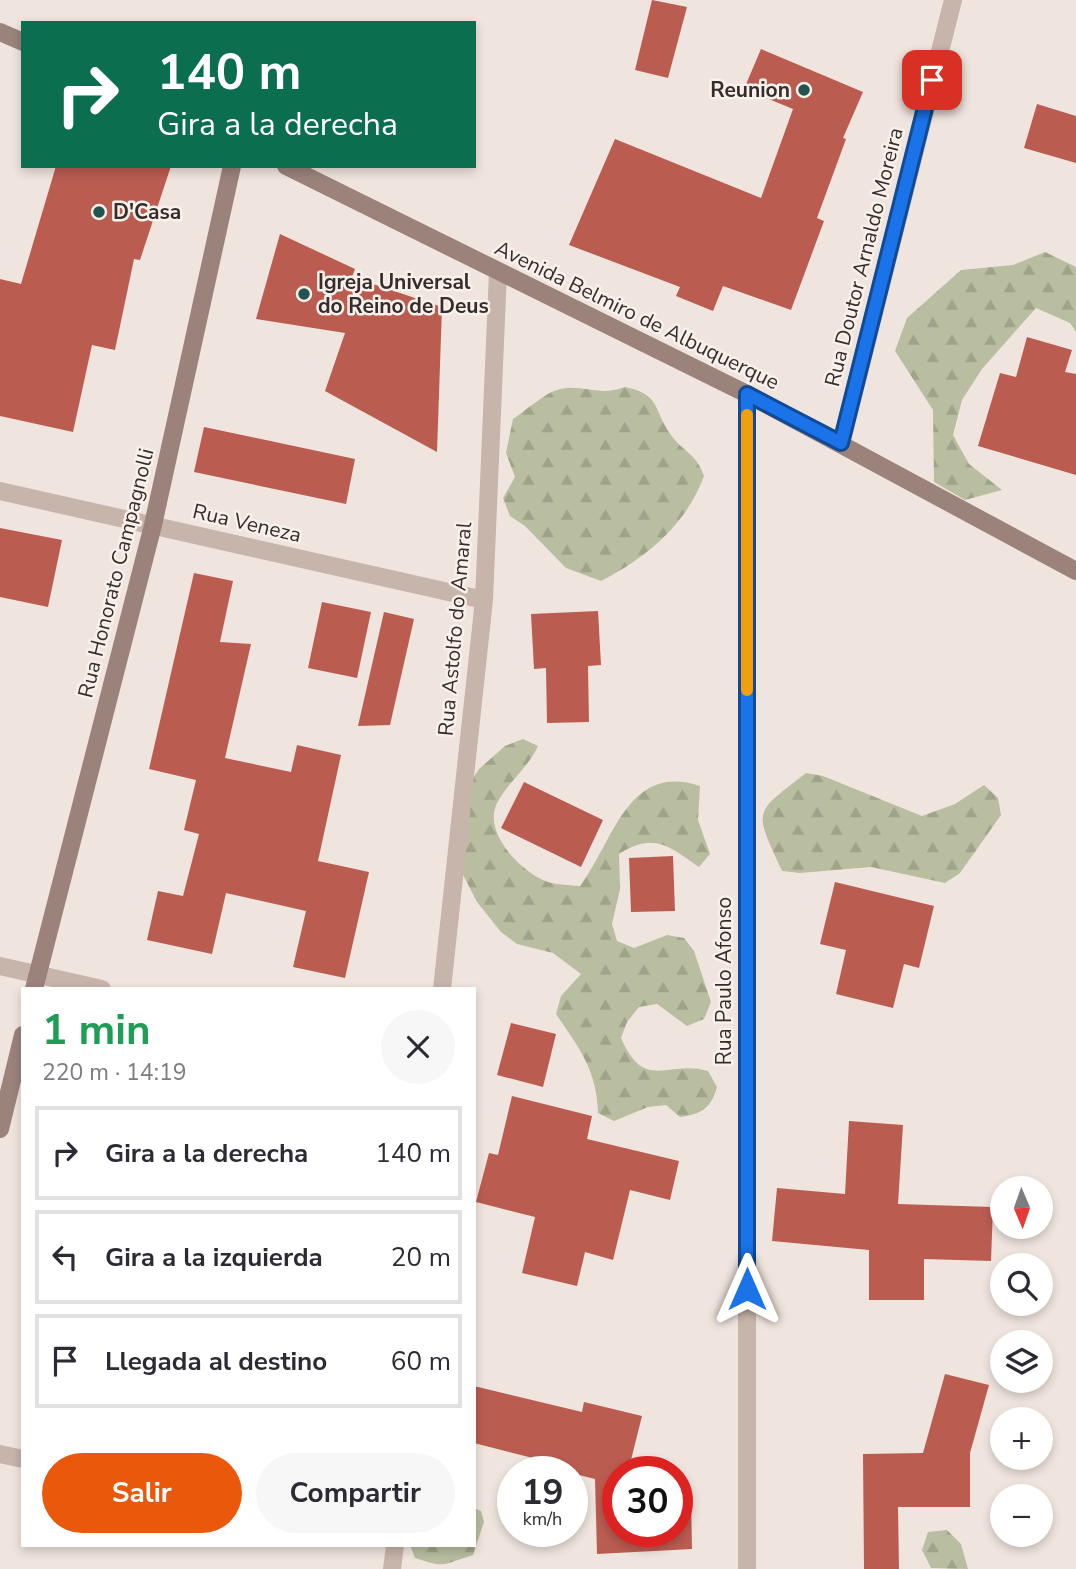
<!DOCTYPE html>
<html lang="es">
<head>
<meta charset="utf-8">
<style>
  :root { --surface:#fff; --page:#f7f7f7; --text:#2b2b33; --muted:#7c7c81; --line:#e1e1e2; --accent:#ea580c }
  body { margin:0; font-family:"Nunito Sans",sans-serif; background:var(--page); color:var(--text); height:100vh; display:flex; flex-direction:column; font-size:26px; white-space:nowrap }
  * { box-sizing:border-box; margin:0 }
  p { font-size:23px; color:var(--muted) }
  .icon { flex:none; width:38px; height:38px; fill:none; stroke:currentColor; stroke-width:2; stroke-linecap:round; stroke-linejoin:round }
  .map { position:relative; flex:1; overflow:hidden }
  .details { position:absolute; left:21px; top:987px; width:455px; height:560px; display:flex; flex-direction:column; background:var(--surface); border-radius:0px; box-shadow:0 4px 10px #0003 }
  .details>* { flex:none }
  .banner { position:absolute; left:21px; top:21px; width:455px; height:147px; border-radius:0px; box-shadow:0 4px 10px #0003; background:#0b6e4f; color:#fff; overflow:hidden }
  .needle { width:46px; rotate:178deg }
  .buttons { position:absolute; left:990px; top:1176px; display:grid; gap:14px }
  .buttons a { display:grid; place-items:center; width:63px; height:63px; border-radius:50%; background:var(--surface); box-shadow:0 4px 10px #0003; font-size:35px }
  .speed { position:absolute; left:497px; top:1456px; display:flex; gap:14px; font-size:35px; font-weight:700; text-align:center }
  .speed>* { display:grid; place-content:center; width:91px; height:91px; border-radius:50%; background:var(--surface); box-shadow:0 4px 10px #0003; line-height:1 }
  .speed small { font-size:18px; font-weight:400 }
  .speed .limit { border:10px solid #d22; background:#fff; color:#111 }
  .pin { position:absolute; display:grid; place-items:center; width:60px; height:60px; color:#fff; margin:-30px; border-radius:14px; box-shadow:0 4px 10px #0006 }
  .me { position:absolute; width:77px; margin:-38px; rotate:0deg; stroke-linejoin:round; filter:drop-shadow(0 0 5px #0008) }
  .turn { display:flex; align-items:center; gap:24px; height:147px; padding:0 21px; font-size:32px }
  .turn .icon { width:91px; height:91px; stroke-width:2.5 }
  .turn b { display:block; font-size:49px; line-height:60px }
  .round { display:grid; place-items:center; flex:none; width:74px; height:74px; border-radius:37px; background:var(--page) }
  .head { display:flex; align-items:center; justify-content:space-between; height:119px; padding:0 21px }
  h1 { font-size:42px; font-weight:700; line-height:52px; color:#1e9e55 }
  .cta { display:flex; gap:14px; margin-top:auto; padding:14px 21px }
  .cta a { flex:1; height:80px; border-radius:42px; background:var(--accent); color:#fff; font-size:28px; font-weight:700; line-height:80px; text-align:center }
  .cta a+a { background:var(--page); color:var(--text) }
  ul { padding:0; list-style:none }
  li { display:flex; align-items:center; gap:21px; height:94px; margin:0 14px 10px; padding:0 7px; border:4px solid var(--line); border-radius:0px }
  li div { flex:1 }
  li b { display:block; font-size:26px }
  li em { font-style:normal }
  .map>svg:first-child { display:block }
  .forest { fill:url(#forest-firs) }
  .building { fill:#bb5c51 }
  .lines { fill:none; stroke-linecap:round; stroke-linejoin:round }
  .street { stroke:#c7b4ab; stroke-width:18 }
  .secondary { stroke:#9b837c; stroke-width:18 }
  .route-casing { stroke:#114b97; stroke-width:18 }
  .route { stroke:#1a73e8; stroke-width:12 }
  .slow { stroke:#f59e0b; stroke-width:12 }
  .poi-dot { fill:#235450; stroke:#f8f0ea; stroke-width:2.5 }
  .labels { text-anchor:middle; stroke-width:5; stroke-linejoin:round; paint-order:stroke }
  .poi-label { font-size:21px; font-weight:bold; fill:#362c2a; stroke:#f8f0ea; text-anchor:start }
  .street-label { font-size:21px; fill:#362c2a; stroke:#f8f0ea }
</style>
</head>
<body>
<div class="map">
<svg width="1076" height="1569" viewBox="0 0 1076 1569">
  <defs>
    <pattern id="forest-firs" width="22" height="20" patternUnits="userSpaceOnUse" patternTransform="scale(1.75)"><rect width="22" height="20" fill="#b8be9f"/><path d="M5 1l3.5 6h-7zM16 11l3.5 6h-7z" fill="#9fa389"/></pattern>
  </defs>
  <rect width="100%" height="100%" fill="#f0e5de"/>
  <!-- forest -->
  <path class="forest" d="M1045 252 1076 267V332L1070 323 1036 308 982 369 962 400 953 435 969 464 1002 490 965 500 934 482 933 410 895 351 907 318 961 270 1013 265Z
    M625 387C661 394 653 410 671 435 684 453 696 453 704 476 686 525 646 558 601 581L566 568 525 526 510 516 503 498 515 477 506 453 513 419C527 410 544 393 560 389 584 384 598 397 625 387Z
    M523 739 538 746C528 768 508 782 497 803 482 833 522 873 548 882 558 885 570 885 580 886 614 842 627 762 700 786L698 820 710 854 699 867C670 847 654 831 619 854L620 889 612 924 617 941 634 948 667 935 684 938 694 951 711 1002 704 1019 687 1026 657 1004 639 1007 627 1022 621 1038C645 1093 667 1059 708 1071L717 1087C711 1109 701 1114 680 1117L666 1105 648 1107 614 1121 598 1113C597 1070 579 1048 556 1014L561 996 581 974 553 953 517 944 501 932 477 902 461 871 469 784 479 769 505 746Z
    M806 773 823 776 922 816 955 804 984 785 998 798 1001 815 960 873 945 883 871 867 800 873 782 871C754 809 752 815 806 773Z
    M474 1508 481 1511 484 1522 473 1555C443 1564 447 1569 415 1558L410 1545H474Z
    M947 1530 961 1544 968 1569 931 1568 922 1550 928 1532Z"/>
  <!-- building -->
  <path class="building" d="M652 0 687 7 668 78 635 70Z
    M761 49 863 92 843 138 846 139 817 218 824 221 791 310 723 286 713 311 676 296 680 287 569 245 615 139 761 198 793 109 744 89Z
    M1037 104 1076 116V163L1024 148Z
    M56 166H171L140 260 134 259 115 350 92 345 73 432 0 416V279L21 284Z
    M280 234 355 269 352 277 442 307 437 452 325 391 345 333 256 319Z
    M1027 337 1072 350 1065 372 1076 374V475L978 446 1000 373 1016 377Z
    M204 427 355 459 346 504 194 472Z
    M0 528 62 540 48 607 0 597Z
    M194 573 233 581 220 642 251 644 225 758 291 772 297 745 341 755 318 861 369 872 345 978 293 967 306 911 226 893 212 954 147 940 158 891 183 896 199 834 184 830 196 780 149 769Z
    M322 602 371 612 357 678 308 668Z
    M598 611 601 665 588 666 589 722 547 723 546 668 534 669 531 614Z
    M384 612 414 619 390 725 358 726Z
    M524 782 603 820 581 867 501 828Z
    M673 856 675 911 631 912 629 858Z
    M835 882 934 906 919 968 904 964 893 1008 836 994 846 950 820 944Z
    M511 1023 556 1034 543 1087 497 1075Z
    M512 1096 592 1116 587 1139 679 1161 670 1200 630 1190 613 1260 585 1252 577 1286 522 1273 535 1217 476 1202 489 1153 498 1155Z
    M849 1121 903 1125 898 1204 993 1207 991 1261 924 1259V1300H869V1250L772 1241 777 1188 845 1194Z
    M945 1374 989 1385 970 1453V1507H898L899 1569H864L863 1454 923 1453Z
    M474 1386 582 1412 584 1402 642 1416 628 1472H618V1531H677V1494L691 1498 692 1549 597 1554 595 1479 567 1472 568 1467 474 1443Z"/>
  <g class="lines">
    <!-- street -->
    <path class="street" d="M841 443 953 0
      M0 491 484 600
      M0 966 102 989
      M442 989 484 600 498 272
      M0 1454 23 1459
      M392 1569 395 1545
      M747 1569V394"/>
    <!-- secondary -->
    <path class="secondary" d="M0 32 23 42
      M286 166 747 394 1076 571
      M34 989 153 525 232 166
      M0 1129 23 1035"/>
  </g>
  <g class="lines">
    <!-- route casing -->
    <g class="route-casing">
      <path id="route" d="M747 1289V394L841 443 932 80"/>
    </g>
    <!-- route -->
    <use href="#route" class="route"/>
    <!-- slow -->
    <path class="slow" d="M747 415V690"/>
  </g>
  <!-- markers -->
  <g class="poi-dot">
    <circle cx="804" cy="90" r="7"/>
    <circle cx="99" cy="212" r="7"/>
    <circle cx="304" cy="294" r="7"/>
  </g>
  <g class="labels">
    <!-- poi labels -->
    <g class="poi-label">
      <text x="790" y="97" text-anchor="end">Reunion</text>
      <text x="113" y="219">D'Casa</text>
      <text x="318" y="289">Igreja Universal<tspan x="318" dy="24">do Reino de Deus</tspan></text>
    </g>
    <!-- street labels -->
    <g class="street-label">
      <text transform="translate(864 257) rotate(-76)" y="7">Rua Doutor Arnaldo Moreira</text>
      <text transform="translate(637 315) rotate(26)" y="7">Avenida Belmiro de Albuquerque</text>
      <text transform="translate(247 523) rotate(13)" y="7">Rua Veneza</text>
      <text transform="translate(116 573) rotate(-76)" y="7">Rua Honorato Campagnolli</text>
      <text transform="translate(455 629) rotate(-85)" y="7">Rua Astolfo do Amaral</text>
      <text transform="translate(724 981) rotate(-90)" y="7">Rua Paulo Afonso</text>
    </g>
  </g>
</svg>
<div class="buttons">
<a><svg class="needle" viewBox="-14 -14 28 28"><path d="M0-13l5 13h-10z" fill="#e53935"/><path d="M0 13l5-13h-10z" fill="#7c7c81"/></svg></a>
<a><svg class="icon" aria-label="search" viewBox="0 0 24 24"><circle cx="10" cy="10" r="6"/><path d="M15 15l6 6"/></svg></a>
<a><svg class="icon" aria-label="layers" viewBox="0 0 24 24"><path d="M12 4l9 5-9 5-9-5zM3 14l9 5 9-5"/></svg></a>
<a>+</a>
<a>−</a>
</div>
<div class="speed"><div>19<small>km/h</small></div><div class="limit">30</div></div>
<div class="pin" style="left:932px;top:80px;background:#d93025"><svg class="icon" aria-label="arrive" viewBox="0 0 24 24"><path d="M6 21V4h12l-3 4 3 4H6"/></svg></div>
<svg class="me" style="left:747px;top:1289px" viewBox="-20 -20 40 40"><path d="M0-17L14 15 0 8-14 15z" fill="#1a73e8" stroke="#fff" stroke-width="4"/></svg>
<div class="banner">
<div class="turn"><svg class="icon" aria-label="right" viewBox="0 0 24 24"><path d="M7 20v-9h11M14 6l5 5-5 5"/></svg><div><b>140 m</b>Gira a la derecha</div></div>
</div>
<section class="details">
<div class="head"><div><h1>1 min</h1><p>220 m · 14:19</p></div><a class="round"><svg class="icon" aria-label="close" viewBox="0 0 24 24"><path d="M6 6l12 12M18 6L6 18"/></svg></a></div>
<ul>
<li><svg class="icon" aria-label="right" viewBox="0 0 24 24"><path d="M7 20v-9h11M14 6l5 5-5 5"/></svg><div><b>Gira a la derecha</b></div><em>140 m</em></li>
<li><svg class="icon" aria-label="left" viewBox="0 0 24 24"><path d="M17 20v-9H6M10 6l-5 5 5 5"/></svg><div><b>Gira a la izquierda</b></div><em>20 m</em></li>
<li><svg class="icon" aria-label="arrive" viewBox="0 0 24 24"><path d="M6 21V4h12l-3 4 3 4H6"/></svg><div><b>Llegada al destino</b></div><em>60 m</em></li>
</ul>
<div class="cta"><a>Salir</a><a>Compartir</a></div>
</section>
</div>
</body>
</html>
